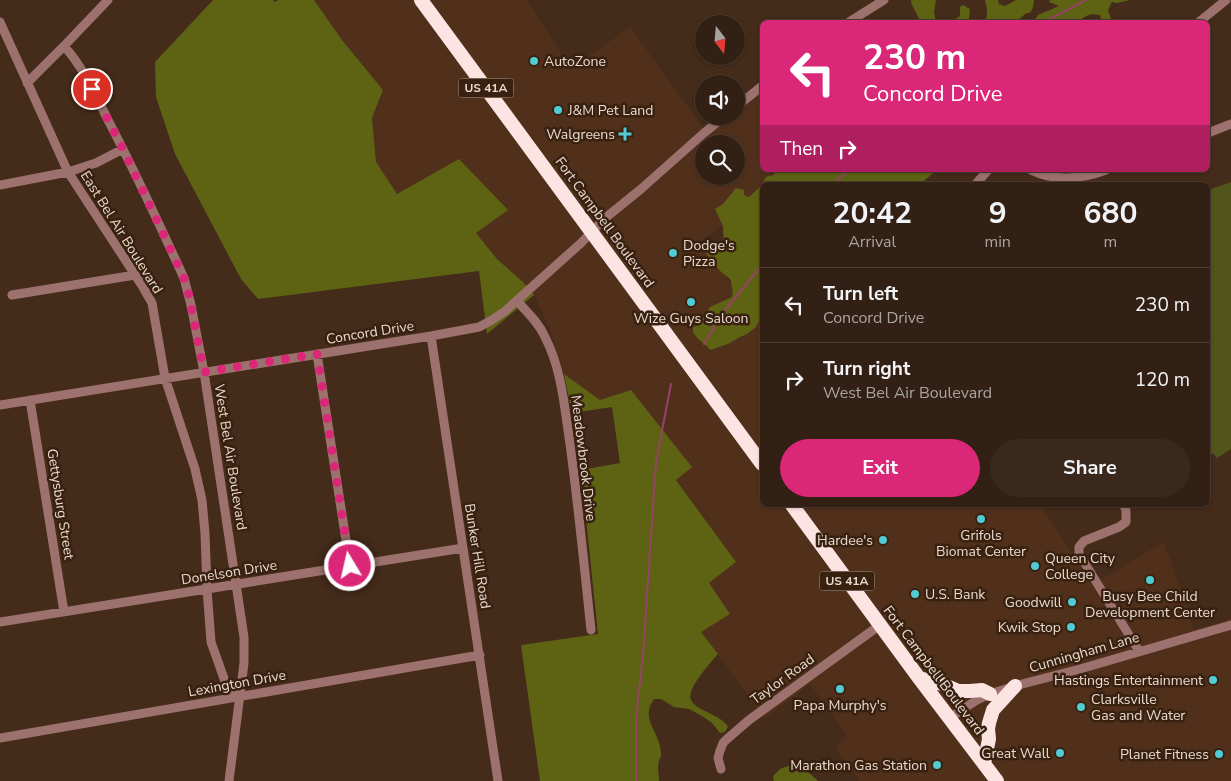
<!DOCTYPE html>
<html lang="en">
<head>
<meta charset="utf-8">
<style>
  :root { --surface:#332014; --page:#3b281d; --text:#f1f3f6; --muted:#a9a3a0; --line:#4e3e34; --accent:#db2777 }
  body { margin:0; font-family:"Nunito Sans",sans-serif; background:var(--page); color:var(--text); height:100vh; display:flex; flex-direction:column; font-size:19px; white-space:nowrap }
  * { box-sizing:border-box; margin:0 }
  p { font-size:16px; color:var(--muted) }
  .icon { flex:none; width:28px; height:28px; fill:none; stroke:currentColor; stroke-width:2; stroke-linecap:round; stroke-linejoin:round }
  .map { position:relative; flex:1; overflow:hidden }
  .details { position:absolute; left:760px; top:182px; width:450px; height:325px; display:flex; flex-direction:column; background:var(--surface); border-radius:8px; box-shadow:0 1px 4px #0004,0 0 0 1px var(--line) }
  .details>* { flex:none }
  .hud { position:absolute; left:760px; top:20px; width:450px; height:152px; border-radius:8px; box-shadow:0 1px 4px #0004,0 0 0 1px var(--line); background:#db2777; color:#fff; overflow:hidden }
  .needle { width:32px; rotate:164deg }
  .tools { position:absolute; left:695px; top:15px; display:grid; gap:10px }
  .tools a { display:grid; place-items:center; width:50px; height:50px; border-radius:50%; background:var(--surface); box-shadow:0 1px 4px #0004,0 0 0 1px var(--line); font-size:25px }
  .pin { position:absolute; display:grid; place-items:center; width:42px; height:42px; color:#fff; margin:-21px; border:2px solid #fff; border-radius:50%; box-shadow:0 1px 5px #0007 }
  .me { position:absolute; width:55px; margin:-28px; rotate:351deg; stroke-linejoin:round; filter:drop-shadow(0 0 4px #0008) }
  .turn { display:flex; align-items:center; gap:18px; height:105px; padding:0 20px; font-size:22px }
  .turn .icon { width:65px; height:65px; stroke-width:2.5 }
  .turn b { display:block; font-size:35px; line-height:42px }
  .then { display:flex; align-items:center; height:48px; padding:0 20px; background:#0003; gap:10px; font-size:19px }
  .eta { display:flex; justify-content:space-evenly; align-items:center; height:85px; text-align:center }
  .eta b { font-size:30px; font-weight:700; line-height:35px }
  .button { display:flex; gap:10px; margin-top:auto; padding:10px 20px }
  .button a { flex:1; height:58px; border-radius:30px; background:var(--accent); color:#fff; font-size:20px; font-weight:700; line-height:58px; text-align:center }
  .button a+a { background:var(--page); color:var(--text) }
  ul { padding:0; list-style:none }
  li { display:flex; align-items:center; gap:15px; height:75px; padding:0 20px; border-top:1px solid var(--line) }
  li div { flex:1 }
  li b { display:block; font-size:19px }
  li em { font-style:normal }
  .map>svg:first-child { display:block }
  .built { fill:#50301b; fill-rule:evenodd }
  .green { fill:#51551a }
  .forest { fill:#5e6314 }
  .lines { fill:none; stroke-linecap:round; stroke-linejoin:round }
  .stream { stroke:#974267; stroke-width:2 }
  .minor { stroke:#9d726e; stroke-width:9 }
  .highway { stroke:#fbe4e2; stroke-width:14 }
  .route { stroke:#db2777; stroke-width:9; stroke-dasharray:0 16.2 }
  .poi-dot { fill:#51ccd4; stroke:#392110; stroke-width:2 }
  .labels { text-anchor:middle; stroke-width:5; stroke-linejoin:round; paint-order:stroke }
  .shield { fill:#392110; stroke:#b5a296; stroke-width:1 }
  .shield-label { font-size:12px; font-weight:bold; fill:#ead9cf }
  .poi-label { font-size:14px; fill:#ead9cf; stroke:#392110; text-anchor:end }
  .street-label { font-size:14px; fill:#ead9cf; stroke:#392110 }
</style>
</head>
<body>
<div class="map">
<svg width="1231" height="781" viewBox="0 0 1231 781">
  <rect width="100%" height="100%" fill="#442b1a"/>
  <!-- built -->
  <path class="built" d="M314 0H527L571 69 630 27 704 129 719 116H736V102L757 84 762 92V170H780L762 185V187L721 227 699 242 728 280 762 294V505H1041L1092 585 1164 542 1194 629 1231 619V781H860L835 748 847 736 810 684 765 718 701 632 709 583 736 562 676 479 691 466 631 390 600 401 564 374 551 332 534 295 524 283 497 259 476 233 508 210 397 194 376 163 372 118 383 90 342 40ZM704 144H736V176H704Z"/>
  <!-- green -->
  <path class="green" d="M1231 182V449L1217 458 1213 453 1208 457V190Z"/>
  <!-- forest -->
  <path class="forest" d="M213 0H273L275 2 278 0H314L342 40 383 90 372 118 376 162 397 194 459 159 508 210 476 233 497 259 524 283 534 295 487 334 479 271 258 299 241 279 175 154 156 97 155 62Z
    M911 0H936L934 12 936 22H939H921L912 5Z
    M985 0H998L999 4 1005 6 1016 0H1034L1033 7 1031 12 1025 14 1017 21 1018 22H984C989 15 987 9 985 0Z
    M1050 0H1130L1117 3 1112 2 1108 10 1112 22H1102L1100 15C1091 13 1085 15 1079 22H1033L1038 15 1059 6 1049 2Z
    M963 5 970 9 969 19 971 22H946L954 20 960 16V7Z
    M775 170H824C829 172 834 173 839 170H936L920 185H762V315L756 327 747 334 740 337 728 344 710 350C705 343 697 340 693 332V327L699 325 710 307 732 297C734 291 731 286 731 280L719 270 704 251 710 253 724 247 723 226 715 209 723 204 736 188 744 190V195L749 197 762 185 766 177 774 175Z
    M564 374 600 400 631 390 692 467 676 480 736 562 709 583 730 614 701 632 718 654C711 662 686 689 691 700 694 706 703 710 709 713 717 717 724 720 728 727L725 732 720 733 712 723 702 716 689 709 674 707 661 699H654C639 720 661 732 661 754 661 758 660 758 659 761 657 767 659 775 659 781H540L521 645 598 634 581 470 620 463 612 407 572 413Z
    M791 765 806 770 818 781H774L773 776 780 769Z"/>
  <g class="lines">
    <!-- stream -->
    <path class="stream" d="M1044 22 1086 0
      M833 185 838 179 850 170
      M704 344 721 315 762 265
      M636 781V719L643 655 656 462 671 384"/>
    <!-- minor -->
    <path class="minor" d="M0 22 68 172 141 284 152 303 165 378 195 469 202 500 205 533 207 589 211 642 227 687 239 697
      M849 22 884 0
      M1199 22 1226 0
      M64 46C84 68 96 96 109 122 136 173 160 226 184 278L191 305 204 372 244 637V663L229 781
      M27 83 64 46 108 0
      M736 107 762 86
      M1208 133 1231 124
      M1031 170C1055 182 1082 179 1106 170
      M0 185 68 172 96 163 123 149
      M975 185 988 170
      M12 295 135 275
      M517 301C527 312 539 323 545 337 561 368 564 403 569 437 578 501 584 565 591 630
      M431 336 498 781
      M317 354 350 566
      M30 400 64 612
      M0 405 431 336 479 327 492 320 504 312 581 243 604 219 641 189 704 133 725 116
      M1124 505 1126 511V522L1119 527 1084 541 1079 547V554L1139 651
      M0 622 463 548
      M949 718 977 700 990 694 1015 686 1080 669 1231 625
      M0 738 480 655
      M721 769 718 758 720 751 723 743 727 739 749 720 880 625"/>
    <!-- highway -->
    <path class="highway" d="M421 0 762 464
      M792 505 919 678 997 781
      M919 678 942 684 958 691H970L982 690 990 694
      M984 764 989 739 988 729 989 723 993 710 1015 686"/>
  </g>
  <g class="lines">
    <!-- route -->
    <path class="route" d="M92 89 123 149 184 278 188 291 204 372 317 354 350 566"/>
  </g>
  <!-- markers -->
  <g class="poi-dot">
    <circle cx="534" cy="61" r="5"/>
    <circle cx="558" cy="110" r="5"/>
    <path d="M622.5 126.5h5v5h5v5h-5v5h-5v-5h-5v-5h5z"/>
    <circle cx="673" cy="253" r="5"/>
    <circle cx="691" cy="302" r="5"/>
    <circle cx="981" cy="519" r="5"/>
    <circle cx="883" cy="540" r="5"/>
    <circle cx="1035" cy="566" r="5"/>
    <circle cx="1150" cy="580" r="5"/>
    <circle cx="915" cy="594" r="5"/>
    <circle cx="1072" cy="602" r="5"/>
    <circle cx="1071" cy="627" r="5"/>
    <circle cx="1213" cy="680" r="5"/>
    <circle cx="840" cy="689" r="5"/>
    <circle cx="1081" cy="707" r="5"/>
    <circle cx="1060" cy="753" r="5"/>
    <circle cx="1219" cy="754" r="5"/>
    <circle cx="937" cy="765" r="5"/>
  </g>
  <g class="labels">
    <!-- shield labels -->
    <g class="shield">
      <rect x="458.5" y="78.5" width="55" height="19" rx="4"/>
      <rect x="819.5" y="571.5" width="55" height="19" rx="4"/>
    </g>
    <g class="shield-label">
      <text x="486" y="92">US 41A</text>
      <text x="847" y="585">US 41A</text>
    </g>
    <!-- poi labels -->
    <g class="poi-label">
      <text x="544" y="66" text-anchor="start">AutoZone</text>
      <text x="568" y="115" text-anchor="start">J&amp;M Pet Land</text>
      <text x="615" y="139">Walgreens</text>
      <text x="683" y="250" text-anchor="start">Dodge's<tspan x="683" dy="16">Pizza</tspan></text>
      <text x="691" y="323" text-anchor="middle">Wize Guys Saloon</text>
      <text x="981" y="540" text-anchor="middle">Grifols<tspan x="981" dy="16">Biomat Center</tspan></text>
      <text x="873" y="545">Hardee's</text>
      <text x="1045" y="563" text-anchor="start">Queen City<tspan x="1045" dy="16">College</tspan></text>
      <text x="925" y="599" text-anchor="start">U.S. Bank</text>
      <text x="1150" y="601" text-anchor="middle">Busy Bee Child<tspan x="1150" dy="16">Development Center</tspan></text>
      <text x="1062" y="607">Goodwill</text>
      <text x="1061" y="632">Kwik Stop</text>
      <text x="1203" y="685">Hastings Entertainment</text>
      <text x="1091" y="704" text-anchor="start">Clarksville<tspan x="1091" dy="16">Gas and Water</tspan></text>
      <text x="840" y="710" text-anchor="middle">Papa Murphy's</text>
      <text x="1050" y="758">Great Wall</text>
      <text x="1209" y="759">Planet Fitness</text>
      <text x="927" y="770">Marathon Gas Station</text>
    </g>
    <!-- street labels -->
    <g class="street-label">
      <text transform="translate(605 222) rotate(54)" y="5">Fort Campbell Boulevard</text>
      <text transform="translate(122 232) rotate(58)" y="5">East Bel Air Boulevard</text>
      <text transform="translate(370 332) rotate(-9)" y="5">Concord Drive</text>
      <text transform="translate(231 457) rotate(81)" y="5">West Bel Air Boulevard</text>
      <text transform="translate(584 458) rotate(83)" y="5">Meadowbrook Drive</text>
      <text transform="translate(61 504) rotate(81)" y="5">Gettysburg Street</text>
      <text transform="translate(478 556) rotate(81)" y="5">Bunker Hill Road</text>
      <text transform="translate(229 572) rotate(-9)" y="5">Donelson Drive</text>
      <text transform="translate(1084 652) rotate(-16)" y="5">Cunningham Lane</text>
      <text transform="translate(934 670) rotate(53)" y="5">Fort Campbell Boulevard</text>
      <text transform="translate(782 679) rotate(-36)" y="5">Taylor Road</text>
      <text transform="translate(237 683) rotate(-10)" y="5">Lexington Drive</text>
    </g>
  </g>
</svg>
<div class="tools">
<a><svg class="needle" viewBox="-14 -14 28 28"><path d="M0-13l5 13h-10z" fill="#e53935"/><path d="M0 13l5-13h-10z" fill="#a9a3a0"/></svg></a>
<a><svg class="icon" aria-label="sound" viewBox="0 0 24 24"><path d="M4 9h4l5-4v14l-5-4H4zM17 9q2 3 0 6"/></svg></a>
<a><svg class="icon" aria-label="search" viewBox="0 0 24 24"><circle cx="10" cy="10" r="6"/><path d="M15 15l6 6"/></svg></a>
</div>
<div class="pin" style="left:92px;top:89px;background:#d93025"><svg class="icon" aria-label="arrive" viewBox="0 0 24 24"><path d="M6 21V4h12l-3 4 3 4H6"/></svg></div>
<svg class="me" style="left:350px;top:566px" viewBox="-20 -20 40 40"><circle r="17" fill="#db2777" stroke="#fff" stroke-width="3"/><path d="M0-11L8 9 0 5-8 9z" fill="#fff"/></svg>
<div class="hud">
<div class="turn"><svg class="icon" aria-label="left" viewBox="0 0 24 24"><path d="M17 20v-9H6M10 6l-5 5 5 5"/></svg><div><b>230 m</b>Concord Drive</div></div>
<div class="then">Then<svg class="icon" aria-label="right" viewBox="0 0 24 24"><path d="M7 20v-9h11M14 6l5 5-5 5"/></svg></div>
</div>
<section class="details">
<div class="eta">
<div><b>20:42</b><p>Arrival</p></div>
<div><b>9</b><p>min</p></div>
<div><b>680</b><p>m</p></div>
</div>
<ul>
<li><svg class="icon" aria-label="left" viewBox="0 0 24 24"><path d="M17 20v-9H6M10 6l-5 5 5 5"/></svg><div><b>Turn left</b><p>Concord Drive</p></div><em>230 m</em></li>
<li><svg class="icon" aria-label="right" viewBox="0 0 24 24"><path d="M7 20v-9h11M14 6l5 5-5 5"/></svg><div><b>Turn right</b><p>West Bel Air Boulevard</p></div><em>120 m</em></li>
</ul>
<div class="button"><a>Exit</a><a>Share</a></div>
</section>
</div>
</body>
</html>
